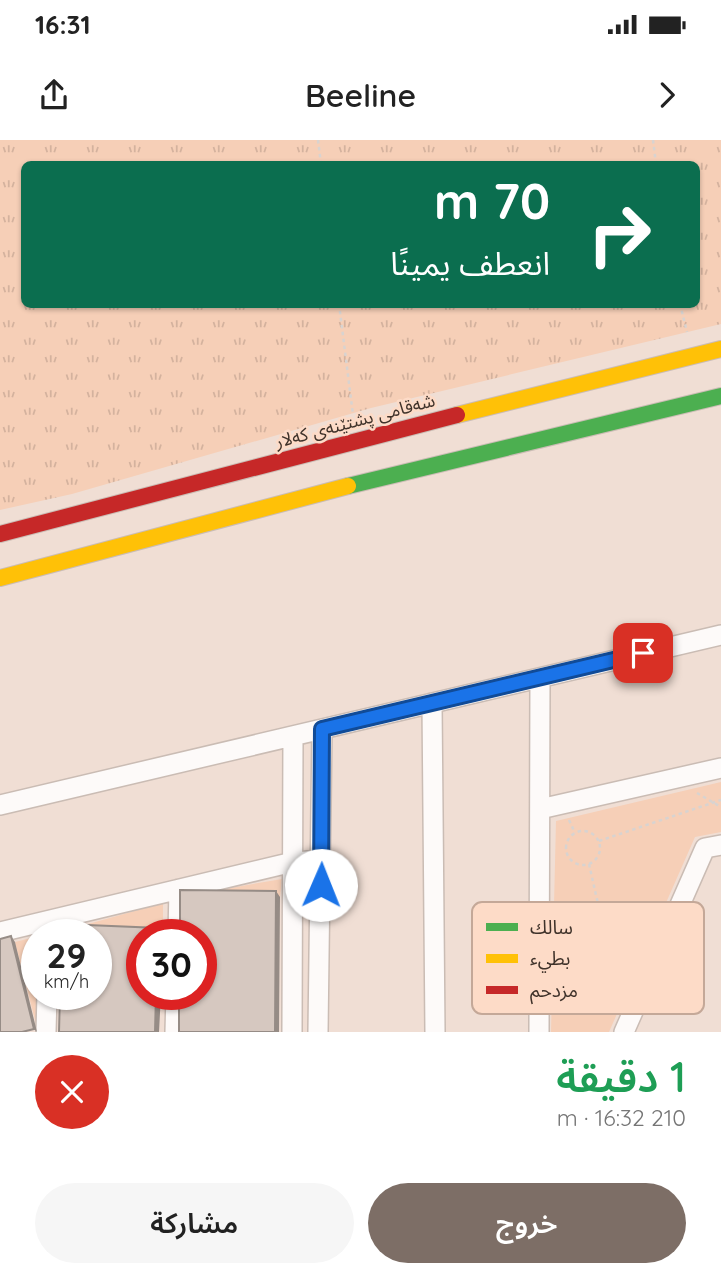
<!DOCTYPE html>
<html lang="ar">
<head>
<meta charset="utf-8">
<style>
  :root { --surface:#fff; --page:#f6f6f6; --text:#222; --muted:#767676; --accent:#7d6e66 }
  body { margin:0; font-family:Quicksand,"Noto Sans Arabic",sans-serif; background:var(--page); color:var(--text); direction:rtl; height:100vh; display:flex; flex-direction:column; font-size:26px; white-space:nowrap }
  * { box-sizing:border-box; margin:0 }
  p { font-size:23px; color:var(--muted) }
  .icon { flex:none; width:38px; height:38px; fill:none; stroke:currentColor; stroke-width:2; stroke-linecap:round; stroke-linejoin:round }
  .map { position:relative; height:892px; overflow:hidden; direction:ltr }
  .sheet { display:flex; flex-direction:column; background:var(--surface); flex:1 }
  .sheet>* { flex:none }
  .hud { position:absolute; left:21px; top:21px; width:679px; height:147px; border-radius:10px; box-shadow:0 2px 5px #0004; direction:rtl; background:#0b6e4f; color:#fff; overflow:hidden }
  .speed { position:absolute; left:21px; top:779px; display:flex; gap:14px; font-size:35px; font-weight:700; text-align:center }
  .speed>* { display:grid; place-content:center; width:91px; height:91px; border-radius:50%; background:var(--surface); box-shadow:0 2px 5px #0004; line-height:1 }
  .speed small { font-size:18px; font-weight:400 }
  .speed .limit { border:10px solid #d22; background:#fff; color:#111 }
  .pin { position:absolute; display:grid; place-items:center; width:60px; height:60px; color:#fff; margin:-30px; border-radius:14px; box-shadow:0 4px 10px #0006 }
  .me { position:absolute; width:77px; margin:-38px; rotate:1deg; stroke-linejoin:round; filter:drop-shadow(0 0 5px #0008) }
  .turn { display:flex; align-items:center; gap:24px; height:147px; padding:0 35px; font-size:32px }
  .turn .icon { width:91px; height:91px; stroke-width:2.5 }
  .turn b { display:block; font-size:49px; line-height:60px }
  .round { display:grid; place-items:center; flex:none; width:74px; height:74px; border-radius:37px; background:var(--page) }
  .overview { display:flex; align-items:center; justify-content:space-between; height:119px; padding:0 35px }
  h1 { font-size:42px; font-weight:600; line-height:52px; color:#1e9e55 }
  .cta { display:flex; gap:14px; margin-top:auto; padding:14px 35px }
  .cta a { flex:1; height:80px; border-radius:42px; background:var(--accent); color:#fff; font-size:28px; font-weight:600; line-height:80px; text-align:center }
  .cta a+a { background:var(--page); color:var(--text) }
  .status { display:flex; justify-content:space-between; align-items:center; height:49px; padding:0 35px; background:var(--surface); direction:ltr }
  .status svg { height:19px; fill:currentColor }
  header { display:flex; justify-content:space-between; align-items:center; height:91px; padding:0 35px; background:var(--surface); font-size:32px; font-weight:600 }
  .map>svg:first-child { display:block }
  .grass { fill:url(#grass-tufts); fill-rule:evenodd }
  .green { fill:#f6cfb7 }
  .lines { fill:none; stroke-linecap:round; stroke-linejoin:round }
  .street-casing { stroke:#cabcb4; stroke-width:22 }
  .fast-casing { stroke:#cabcb4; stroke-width:18 }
  .slow-casing { stroke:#cabcb4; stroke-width:18 }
  .jam-casing { stroke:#cabcb4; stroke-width:18 }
  .path { stroke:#d8d3d0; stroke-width:2.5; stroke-dasharray:3.5 3.5; stroke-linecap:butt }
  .street { stroke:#fdfaf9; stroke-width:19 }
  .fast { stroke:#4caf50; stroke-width:16 }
  .slow { stroke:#ffc107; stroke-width:16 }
  .jam { stroke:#c62828; stroke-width:16 }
  .shaded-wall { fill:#968c86 }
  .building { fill:#d6c8c0; stroke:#968c86; stroke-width:2 }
  .route-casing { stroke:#114b97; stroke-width:18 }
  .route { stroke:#1a73e8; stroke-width:12 }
  .labels { text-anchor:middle; stroke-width:5; stroke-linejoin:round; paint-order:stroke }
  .street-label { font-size:18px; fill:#3f322a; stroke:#fddbc7 }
  .key { fill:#fddbc7; stroke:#c4a898; stroke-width:2 }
  .key-label { font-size:19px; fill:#3f322a }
</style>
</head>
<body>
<div class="status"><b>16:31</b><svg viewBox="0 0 49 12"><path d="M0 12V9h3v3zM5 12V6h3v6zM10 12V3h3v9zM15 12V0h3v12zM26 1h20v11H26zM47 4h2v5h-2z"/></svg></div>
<header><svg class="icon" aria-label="forward" viewBox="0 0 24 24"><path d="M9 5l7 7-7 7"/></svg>Beeline<svg class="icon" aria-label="share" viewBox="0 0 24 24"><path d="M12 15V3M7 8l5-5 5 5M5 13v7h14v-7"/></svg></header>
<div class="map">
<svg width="721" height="892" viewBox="0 0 721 892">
  <defs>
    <pattern id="grass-tufts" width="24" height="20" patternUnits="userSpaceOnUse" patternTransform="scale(1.75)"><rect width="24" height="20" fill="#f6cfb7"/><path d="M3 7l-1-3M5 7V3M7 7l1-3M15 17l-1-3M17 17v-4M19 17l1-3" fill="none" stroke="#d4b29e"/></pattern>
  </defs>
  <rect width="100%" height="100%" fill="#f0ded4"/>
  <!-- grass -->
  <path class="grass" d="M0 0H721V184L371 268 72 354 0 370ZM24 24H696V164H24Z"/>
  <!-- green -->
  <path class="green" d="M721 642V692L695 697 609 892H551L556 681Z
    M282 739 280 757 184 756Z
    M163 763V793L67 790Z
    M35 797 38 892 15 802Z"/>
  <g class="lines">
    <!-- street casing -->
    <g class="street-casing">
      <path id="street" d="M432 563 435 892
        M0 665 721 495
        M540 669 721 628
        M0 792 293 722 322 720
        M178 794 179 749
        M46 892 47 854
        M175 892 176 854
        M292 892 293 596
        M318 892 322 589
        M539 892 540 538
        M624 892 705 708 721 705"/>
    </g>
    <!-- fast casing -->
    <g class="fast-casing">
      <path id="fast" d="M348 346 721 256"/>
    </g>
    <!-- slow casing -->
    <g class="slow-casing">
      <path id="slow" d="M457 275 721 209
        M0 438 348 346"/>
    </g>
    <!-- jam casing -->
    <g class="jam-casing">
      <path id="jam" d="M0 394 457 275"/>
    </g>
    <!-- path -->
    <path class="path" d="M318 0 321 24
      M653 0 656 24
      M339 164 353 275
      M680 164 687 192
      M697 653 721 667
      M569 680 575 693
      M566 708a17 17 0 1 1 34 0a17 17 0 1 1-34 0Z
      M599 701 721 660
      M589 724 619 857
      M556 864 605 795"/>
    <!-- street -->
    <use href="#street" class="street"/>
    <!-- fast -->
    <use href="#fast" class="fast"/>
    <!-- slow -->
    <use href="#slow" class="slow"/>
    <!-- jam -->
    <use href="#jam" class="jam"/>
  </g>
  <!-- shaded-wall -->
  <path class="shaded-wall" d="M276 751 280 757 279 892H275Z
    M11 796 15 802 37 892 34 889Z
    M156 854H161L159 892H155Z"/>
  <!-- building -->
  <path class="building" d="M180 750 276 751 275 892H179V854H201V794H180Z
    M63 784 159 788 158 794H142V854H156L155 892H59L60 854H96V794H62Z
    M11 796 34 889 22 892H0V799Z"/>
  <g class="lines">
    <!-- route casing -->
    <g class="route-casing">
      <path id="route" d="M321 745 322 589 643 513"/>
    </g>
    <!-- route -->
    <use href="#route" class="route"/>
  </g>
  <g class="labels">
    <!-- street labels -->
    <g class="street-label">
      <text transform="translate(355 281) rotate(-15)" y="6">شەقامی پشتێنەی کەلار</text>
    </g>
  </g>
  <!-- legend -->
  <rect x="472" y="762" width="232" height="112" rx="10" class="key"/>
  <rect x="486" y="783" width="32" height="8" fill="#4caf50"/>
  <rect x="486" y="814" width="32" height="9" fill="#ffc107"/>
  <rect x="486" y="846" width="32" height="8" fill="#c62828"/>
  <g class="key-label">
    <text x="530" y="794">سالك</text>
    <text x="530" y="825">بطيء</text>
    <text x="530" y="857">مزدحم</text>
  </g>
</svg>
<div class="speed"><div>29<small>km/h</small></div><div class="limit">30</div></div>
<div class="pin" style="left:643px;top:513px;background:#d93025"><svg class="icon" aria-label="arrive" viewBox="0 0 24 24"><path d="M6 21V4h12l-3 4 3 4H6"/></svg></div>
<svg class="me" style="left:321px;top:745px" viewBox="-20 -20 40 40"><circle r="19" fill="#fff"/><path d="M0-13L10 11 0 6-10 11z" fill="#1a73e8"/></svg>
<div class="hud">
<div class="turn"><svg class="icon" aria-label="right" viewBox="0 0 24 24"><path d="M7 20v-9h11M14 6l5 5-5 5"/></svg><div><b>70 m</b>انعطف يمينًا</div></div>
</div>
</div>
<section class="sheet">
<div class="overview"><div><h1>1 دقيقة</h1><p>210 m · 16:32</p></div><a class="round" style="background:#d93025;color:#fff"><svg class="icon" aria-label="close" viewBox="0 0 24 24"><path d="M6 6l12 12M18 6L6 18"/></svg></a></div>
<div class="cta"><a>خروج</a><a>مشاركة</a></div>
</section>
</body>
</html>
